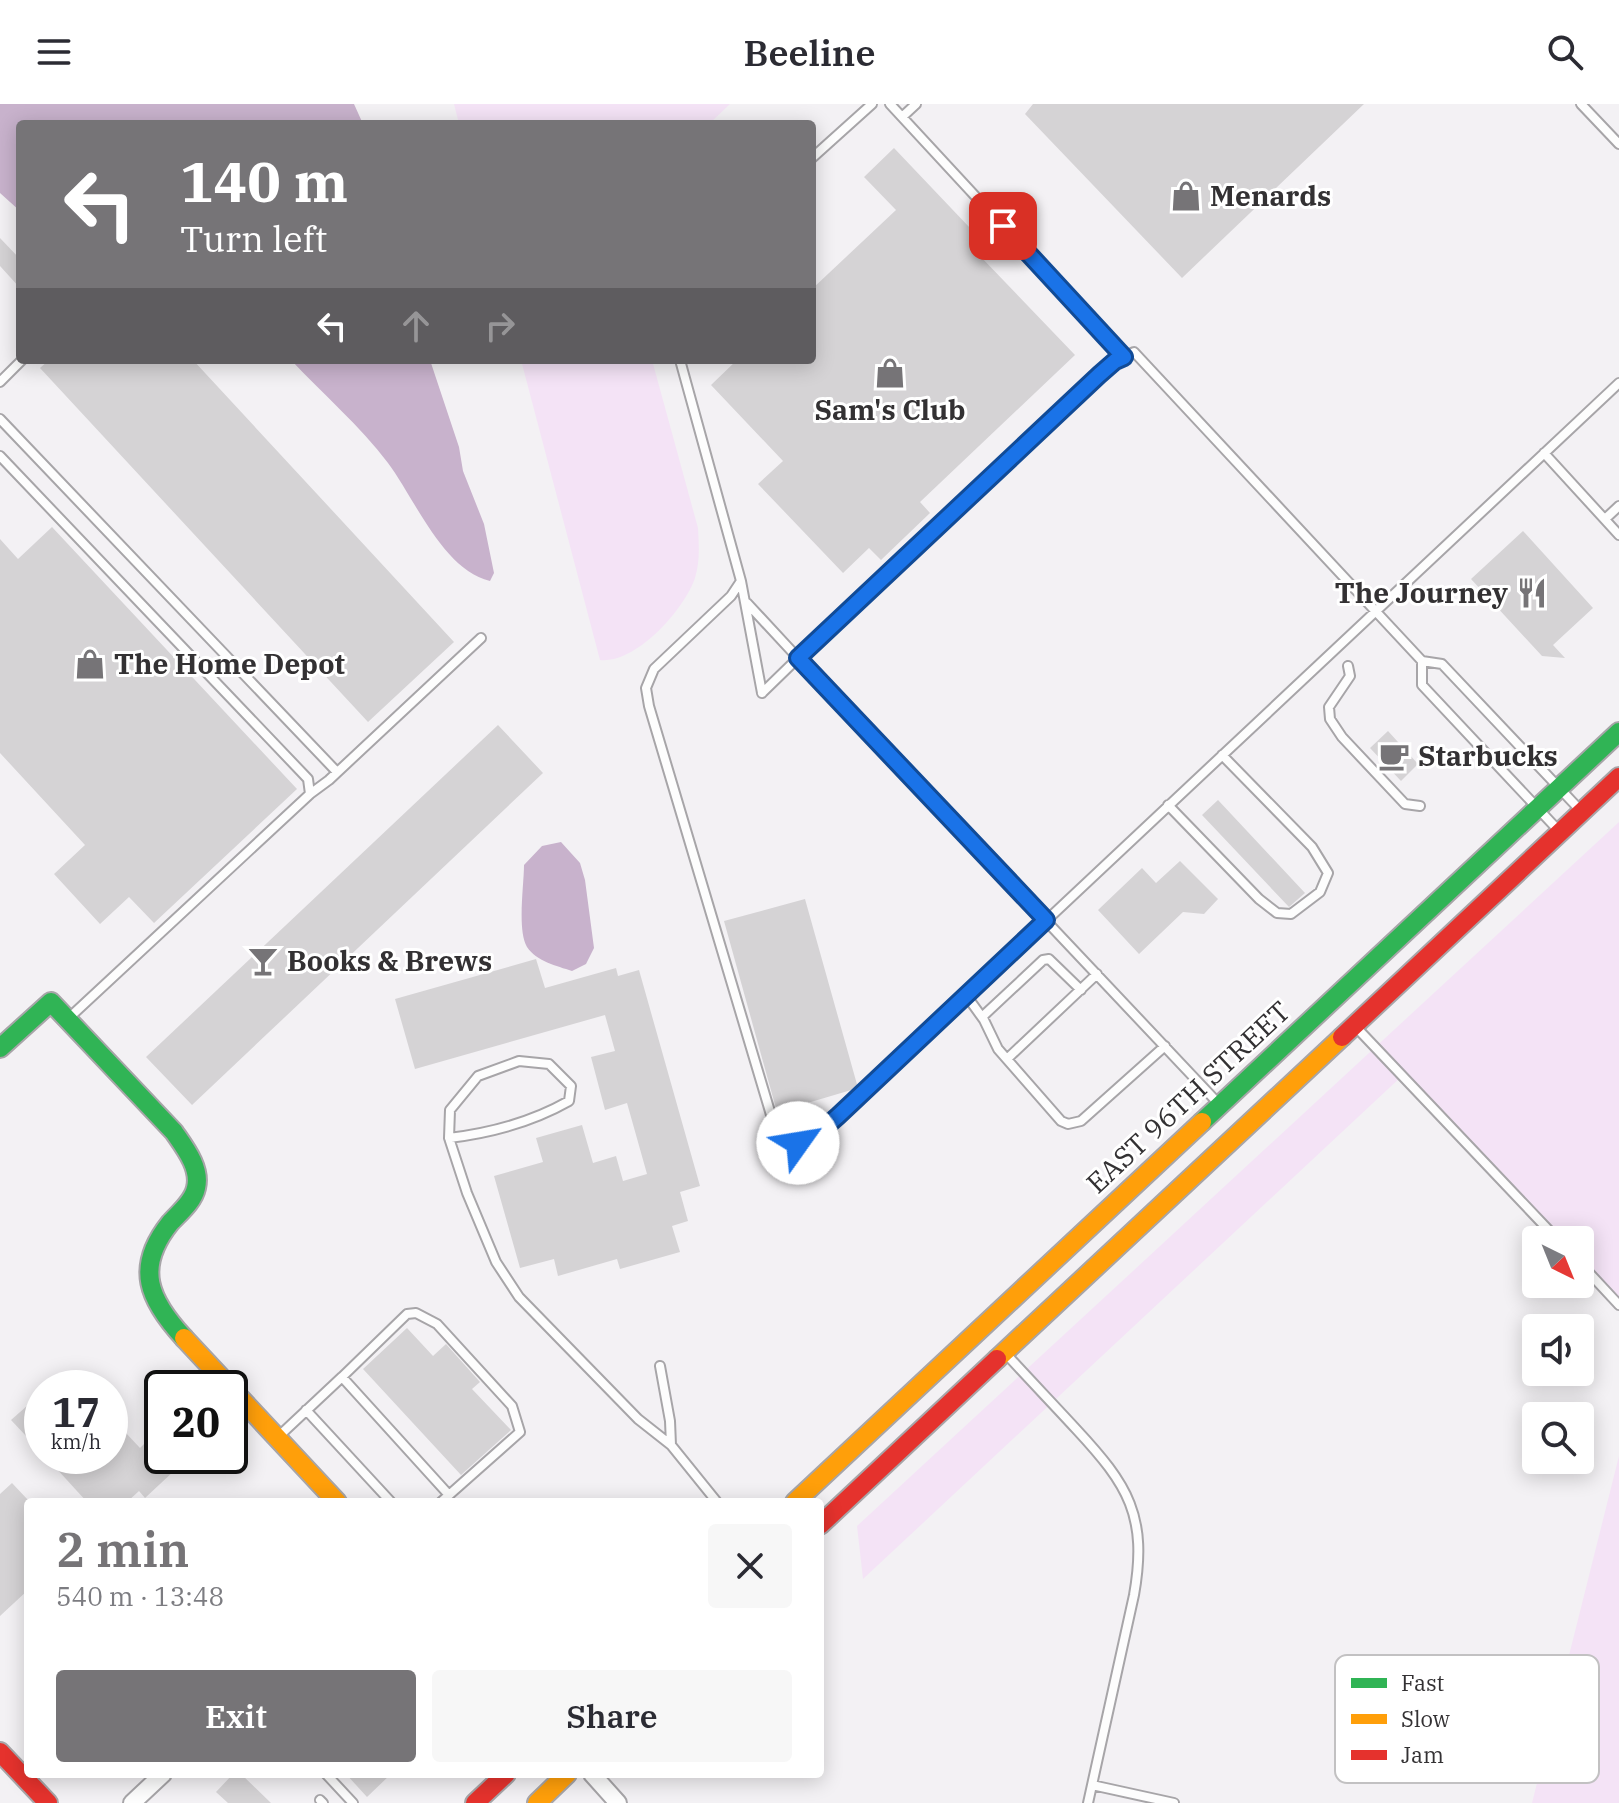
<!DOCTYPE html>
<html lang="en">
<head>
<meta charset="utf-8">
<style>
  :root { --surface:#fff; --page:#f7f7f7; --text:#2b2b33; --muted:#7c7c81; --accent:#767477 }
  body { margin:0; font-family:"IBM Plex Serif",serif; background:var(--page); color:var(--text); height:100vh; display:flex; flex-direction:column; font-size:30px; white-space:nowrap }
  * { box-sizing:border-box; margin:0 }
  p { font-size:26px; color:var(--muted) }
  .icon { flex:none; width:44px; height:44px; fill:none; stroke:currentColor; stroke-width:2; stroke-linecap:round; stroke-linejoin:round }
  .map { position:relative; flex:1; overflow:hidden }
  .side { position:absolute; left:24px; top:1394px; width:800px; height:280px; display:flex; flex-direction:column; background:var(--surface); border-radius:8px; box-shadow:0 4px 20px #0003 }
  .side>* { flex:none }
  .hud { position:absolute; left:16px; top:16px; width:800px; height:244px; border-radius:8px; box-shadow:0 4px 20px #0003; background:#767477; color:#fff; overflow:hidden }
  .needle { width:52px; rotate:137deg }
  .tools { position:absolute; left:1522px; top:1122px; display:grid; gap:16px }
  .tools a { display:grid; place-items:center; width:72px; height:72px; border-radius:8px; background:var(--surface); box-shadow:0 4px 20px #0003; font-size:40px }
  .speed { position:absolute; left:24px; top:1266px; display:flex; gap:16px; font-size:40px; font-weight:700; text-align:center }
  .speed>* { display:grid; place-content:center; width:104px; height:104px; border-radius:50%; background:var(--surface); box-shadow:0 4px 20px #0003; line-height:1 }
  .speed small { font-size:20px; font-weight:400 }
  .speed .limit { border:4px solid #111; border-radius:12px; background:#fff; color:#111 }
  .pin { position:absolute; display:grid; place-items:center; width:68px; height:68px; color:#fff; margin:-34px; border-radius:16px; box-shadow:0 4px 12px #0006 }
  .me { position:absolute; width:88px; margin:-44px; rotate:58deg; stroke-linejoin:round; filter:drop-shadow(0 0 6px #0008) }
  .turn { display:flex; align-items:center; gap:28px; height:168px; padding:0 32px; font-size:36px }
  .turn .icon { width:104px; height:104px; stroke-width:2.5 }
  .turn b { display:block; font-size:56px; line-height:68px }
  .lanes { display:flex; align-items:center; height:76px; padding:0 32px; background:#0003; justify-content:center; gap:40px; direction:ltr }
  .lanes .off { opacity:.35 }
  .round { display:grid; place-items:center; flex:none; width:84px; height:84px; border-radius:8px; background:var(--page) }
  .overview { display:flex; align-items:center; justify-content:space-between; height:136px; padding:0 32px }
  h1 { font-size:48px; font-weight:600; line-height:60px; color:var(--accent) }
  .action { display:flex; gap:16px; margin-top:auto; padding:16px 32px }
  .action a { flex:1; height:92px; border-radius:8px; background:var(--accent); color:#fff; font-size:32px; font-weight:600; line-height:92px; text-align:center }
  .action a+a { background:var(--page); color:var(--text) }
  header { display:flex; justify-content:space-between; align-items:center; height:104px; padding:0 32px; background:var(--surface); font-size:36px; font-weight:600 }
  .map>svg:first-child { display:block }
  .green { fill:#f4e3f6 }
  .water { fill:#c8b2cc }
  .building { fill:#d5d3d5 }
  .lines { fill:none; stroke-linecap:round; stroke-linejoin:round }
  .lane-casing { stroke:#a7a5a8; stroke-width:12 }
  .street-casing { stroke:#a7a5a8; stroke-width:20 }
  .fast-casing { stroke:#a7a5a8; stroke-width:22 }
  .slow-casing { stroke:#a7a5a8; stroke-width:22 }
  .jam-casing { stroke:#a7a5a8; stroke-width:22 }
  .lane { stroke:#fdfdfd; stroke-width:8 }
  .street { stroke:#fdfdfd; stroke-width:16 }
  .fast { stroke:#30b455; stroke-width:18 }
  .slow { stroke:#ff9f0a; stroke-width:18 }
  .jam { stroke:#e5322d; stroke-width:18 }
  .route-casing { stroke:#114b97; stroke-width:20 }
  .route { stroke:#1a73e8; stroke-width:14 }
  .labels { text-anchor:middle; stroke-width:6; stroke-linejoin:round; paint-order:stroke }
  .poi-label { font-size:28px; font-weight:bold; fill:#333133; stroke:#fff; text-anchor:start }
  .street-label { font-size:28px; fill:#333133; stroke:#fff }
  .key { fill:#fff; stroke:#c2c1c2; stroke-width:2 }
  .key-label { font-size:22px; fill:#333133 }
</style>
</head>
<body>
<header><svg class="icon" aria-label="menu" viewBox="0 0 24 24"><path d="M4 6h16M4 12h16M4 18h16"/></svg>Beeline<svg class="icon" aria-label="search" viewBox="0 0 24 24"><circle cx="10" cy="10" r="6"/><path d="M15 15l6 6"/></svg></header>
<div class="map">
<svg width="1619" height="1699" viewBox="0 0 1619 1699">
  <rect width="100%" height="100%" fill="#f3f1f4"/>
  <!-- green -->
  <path class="green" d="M454 0H730L709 20H459Z
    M521 256H652L698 424C699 441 700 458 695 474 684 506 636 560 600 556Z
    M1619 718V1201L1580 1159V1136H1558L1402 972 863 1475 857 1422Z
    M1619 1352V1699H1532Z"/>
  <!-- water -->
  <path class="water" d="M0 0H354L363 20H20V107L0 89Z
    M291 256H430L459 343 463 367 484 420 494 469 490 477C443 466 415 395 388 359 360 322 323 290 291 256Z
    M561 738 580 759 585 776 594 844 586 860 572 867C557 862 536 857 527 843 517 826 524 781 524 761L542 742Z"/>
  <!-- building -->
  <path class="building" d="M1033 0H1364L1182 174 1025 10Z
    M894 44 989 144 980 152 1075 251 920 398 930 409 881 456 869 444 843 469 758 380 783 357 711 281 737 256H812V185L896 106 864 73Z
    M0 134 20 155V184L0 162Z
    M49 256H193L454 538 368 618 40 264Z
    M52 423 297 685 154 819 129 793 100 820 54 770 85 741 0 649V435L18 455Z
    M1523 427 1593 504 1553 541 1565 554 1542 552 1471 475Z
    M498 621 543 669 192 1001 146 953Z
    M1388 627 1418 660 1401 677 1370 644Z
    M1218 696 1305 789 1289 803 1202 711Z
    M1180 757 1218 795 1204 810 1183 808 1139 850 1098 806 1142 764 1156 779Z
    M805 795 858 984 777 1008 724 817Z
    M536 855 545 884 616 864 618 872 639 866 700 1082 680 1088 688 1117 672 1122 680 1148 620 1165 617 1155 558 1172 554 1155 520 1164 494 1072 543 1058 536 1034 582 1021 593 1059 616 1052 623 1077 647 1070 627 999 605 1006 591 953 615 947 605 911 415 965 395 895Z
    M407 1224 433 1252 446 1240 480 1278 472 1285 511 1326 461 1371 363 1265Z
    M28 1301 42 1316V1349L11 1316Z
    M110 1312 140 1344 147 1337 175 1366 145 1394 139 1387 127 1398H87L45 1352H110Z
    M12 1379 28 1396V1486L0 1512V1390Z
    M233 1670H241L271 1699H228L216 1688Z
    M346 1670H391L367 1693Z"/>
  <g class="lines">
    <!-- lane casing -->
    <g class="lane-casing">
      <path id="lane" d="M890 0 1124 253
        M1581 0 1619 40
        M902 13 916 0
        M812 54 872 0
        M680 256 741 477 731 492 654 565 646 584 649 602 774 1021C796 1054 816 1032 838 1012L1619 279
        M0 278 22 256
        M0 315 337 668
        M1544 349 1619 431
        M0 352 308 675 310 690 70 913
        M1605 415 1619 402
        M741 477 762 589
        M747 499 798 554 762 589
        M1422 557V581L1559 727
        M1348 562 1350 572 1329 603 1330 615 1342 633 1405 700 1420 702
        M310 690 329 676 481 534
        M1168 701 1259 795 1277 809 1291 810 1320 788 1328 769 1312 743 1222 651
        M966 891 984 916 998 945 1061 1017 1068 1020 1081 1017 1165 942
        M982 913 1043 856 1049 855 1081 886
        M1355 922 1558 1136
        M1007 955 1097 870
        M1217 998 798 554 1115 257 1134 248 1422 557 1442 560 1581 707
        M449 1034C491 1029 532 1018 569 997L571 982 549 960 519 957 478 972 450 1006 449 1034 467 1089 496 1158 519 1193 638 1315 671 1341
        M1580 1159 1619 1201
        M1008 1252C1030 1276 1053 1300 1076 1325 1128 1381 1148 1412 1134 1491L1088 1699
        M660 1262 670 1317 671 1341 717 1398
        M342 1273 407 1210 416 1209 437 1220 512 1302 520 1328 449 1391
        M306 1306 391 1398
        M278 1333 342 1273 449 1391 441 1398
        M326 1670 353 1699
        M1092 1681 1174 1699
        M320 1696 323 1699"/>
    </g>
    <!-- street casing -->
    <g class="street-casing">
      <path id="street" d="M592 1670 618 1699
        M132 1699 163 1670"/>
    </g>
    <!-- fast casing -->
    <g class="fast-casing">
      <path id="fast" d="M0 944 51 898 174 1028C185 1044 201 1064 196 1084 193 1098 179 1109 170 1119 134 1164 149 1196 184 1234
        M1202 1018 1619 628"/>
    </g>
    <!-- slow casing -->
    <g class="slow-casing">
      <path id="slow" d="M184 1234 337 1398
        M997 1255 1342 933
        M795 1398 1202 1018
        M537 1699 567 1670"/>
    </g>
    <!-- jam casing -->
    <g class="jam-casing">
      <path id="jam" d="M1342 933 1619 673
        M820 1421 997 1255
        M0 1648 48 1699
        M475 1699 506 1670"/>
    </g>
    <!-- lane -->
    <use href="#lane" class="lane"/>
    <!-- street -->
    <use href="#street" class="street"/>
    <!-- fast -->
    <use href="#fast" class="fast"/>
    <!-- slow -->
    <use href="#slow" class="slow"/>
    <!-- jam -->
    <use href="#jam" class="jam"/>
  </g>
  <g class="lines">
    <!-- route casing -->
    <g class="route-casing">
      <path id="route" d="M798 1039 814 1033 838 1012 1046 816 798 554 1099 271 1115 257 1124 253 1003 122"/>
    </g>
    <!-- route -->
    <use href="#route" class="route"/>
  </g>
  <!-- icons -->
  <defs>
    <g id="shop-bare" transform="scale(2.4)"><path d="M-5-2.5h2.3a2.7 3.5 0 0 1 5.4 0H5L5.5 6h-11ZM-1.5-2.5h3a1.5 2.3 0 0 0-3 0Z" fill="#767477" stroke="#fff" stroke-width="2.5" paint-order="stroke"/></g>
    <g id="restaurant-bare" transform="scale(2.4)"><path d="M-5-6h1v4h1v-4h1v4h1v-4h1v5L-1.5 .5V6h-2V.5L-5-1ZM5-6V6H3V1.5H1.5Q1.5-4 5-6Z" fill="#767477" stroke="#fff" stroke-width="2.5" paint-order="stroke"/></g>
    <g id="cafe-bare" transform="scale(2.4)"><path d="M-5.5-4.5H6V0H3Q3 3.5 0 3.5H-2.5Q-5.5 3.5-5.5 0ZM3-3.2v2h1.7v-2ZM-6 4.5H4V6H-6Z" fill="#767477" stroke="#fff" stroke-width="2.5" paint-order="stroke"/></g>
    <g id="bar-bare" transform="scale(2.4)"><path d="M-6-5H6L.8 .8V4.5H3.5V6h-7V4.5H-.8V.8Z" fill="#767477" stroke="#fff" stroke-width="2.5" paint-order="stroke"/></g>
  </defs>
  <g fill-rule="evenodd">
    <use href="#shop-bare" x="1186" y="92"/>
    <use href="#shop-bare" x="890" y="269"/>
    <use href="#restaurant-bare" x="1532" y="489"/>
    <use href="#shop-bare" x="90" y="560"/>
    <use href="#cafe-bare" x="1394" y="652"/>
    <use href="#bar-bare" x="263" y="857"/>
  </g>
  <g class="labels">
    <!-- poi labels -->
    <g class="poi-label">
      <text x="1210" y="102">Menards</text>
      <text x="890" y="316" text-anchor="middle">Sam's Club</text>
      <text x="1508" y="499" text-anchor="end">The Journey</text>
      <text x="114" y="570">The Home Depot</text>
      <text x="1418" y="662">Starbucks</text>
      <text x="287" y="867">Books &amp; Brews</text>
    </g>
    <!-- street labels -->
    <g class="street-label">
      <text transform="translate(1188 993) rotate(-43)" y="10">EAST 96TH STREET</text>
    </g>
  </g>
  <!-- legend -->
  <rect x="1335" y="1551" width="264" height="128" rx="12" class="key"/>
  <rect x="1351" y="1574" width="36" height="10" fill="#30b455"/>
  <rect x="1351" y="1610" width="36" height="10" fill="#ff9f0a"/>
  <rect x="1351" y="1646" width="36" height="10" fill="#e5322d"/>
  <g class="key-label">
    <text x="1401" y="1587">Fast</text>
    <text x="1401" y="1623">Slow</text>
    <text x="1401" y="1659">Jam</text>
  </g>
</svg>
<div class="tools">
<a><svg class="needle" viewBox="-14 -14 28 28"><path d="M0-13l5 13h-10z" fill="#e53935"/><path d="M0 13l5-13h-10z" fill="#7c7c81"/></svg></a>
<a><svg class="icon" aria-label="sound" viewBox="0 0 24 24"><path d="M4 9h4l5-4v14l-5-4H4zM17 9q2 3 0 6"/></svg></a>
<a><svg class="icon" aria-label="search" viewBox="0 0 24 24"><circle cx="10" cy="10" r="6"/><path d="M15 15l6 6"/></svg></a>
</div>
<div class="speed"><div>17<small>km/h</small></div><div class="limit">20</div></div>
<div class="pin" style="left:1003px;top:122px;background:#d93025"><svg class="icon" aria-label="arrive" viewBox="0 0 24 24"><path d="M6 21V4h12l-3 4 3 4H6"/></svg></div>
<svg class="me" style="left:798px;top:1039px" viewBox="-20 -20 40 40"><circle r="19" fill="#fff"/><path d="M0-13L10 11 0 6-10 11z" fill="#1a73e8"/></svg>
<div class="hud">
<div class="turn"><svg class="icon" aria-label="left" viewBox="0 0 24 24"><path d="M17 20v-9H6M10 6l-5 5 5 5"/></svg><div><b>140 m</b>Turn left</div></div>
<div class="lanes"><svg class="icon" aria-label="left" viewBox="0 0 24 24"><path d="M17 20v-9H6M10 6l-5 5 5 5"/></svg><svg class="icon off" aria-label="ahead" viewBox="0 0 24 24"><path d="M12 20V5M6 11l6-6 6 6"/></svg><svg class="icon off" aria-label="right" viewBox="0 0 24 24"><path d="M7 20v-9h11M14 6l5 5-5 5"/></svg></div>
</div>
<section class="side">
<div class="overview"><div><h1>2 min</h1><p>540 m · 13:48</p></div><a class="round"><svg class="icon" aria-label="close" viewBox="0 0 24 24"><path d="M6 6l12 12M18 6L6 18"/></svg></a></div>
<div class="action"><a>Exit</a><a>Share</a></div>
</section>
</div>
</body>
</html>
